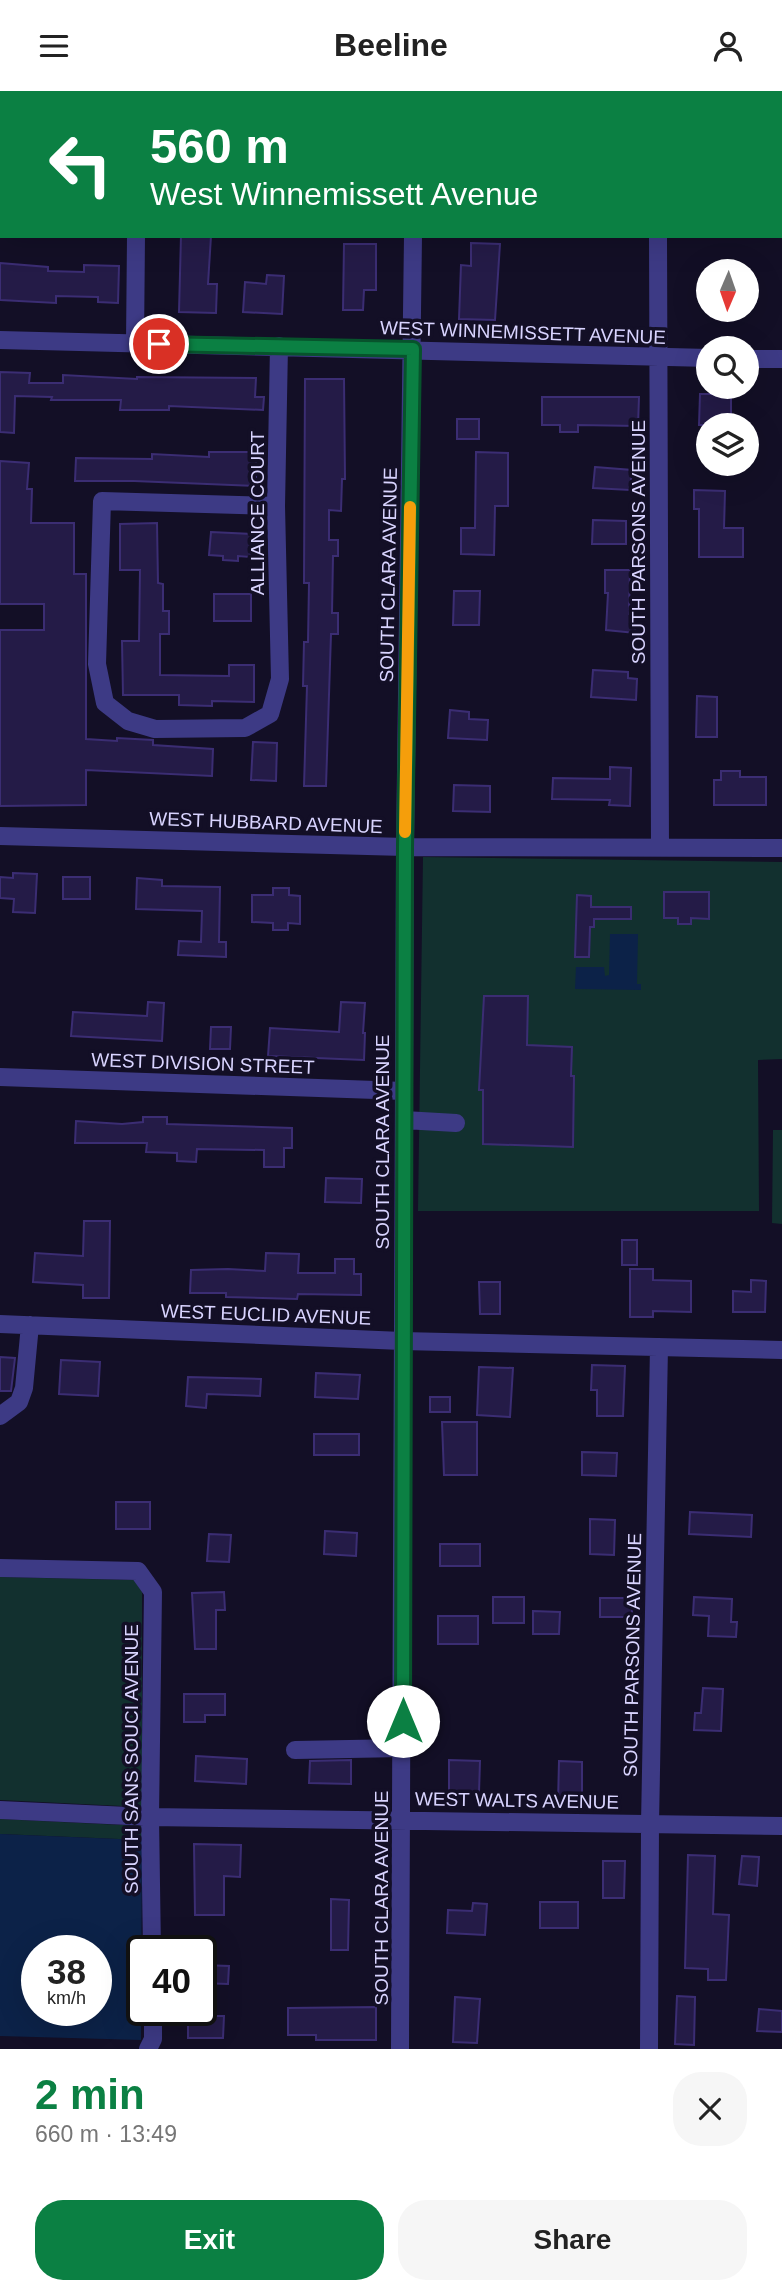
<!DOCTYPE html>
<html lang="en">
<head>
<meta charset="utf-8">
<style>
  :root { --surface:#fff; --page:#f6f6f6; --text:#222; --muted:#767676; --accent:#0b8043 }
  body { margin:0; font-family:Arial,sans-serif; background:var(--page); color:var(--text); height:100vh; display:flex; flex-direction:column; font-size:26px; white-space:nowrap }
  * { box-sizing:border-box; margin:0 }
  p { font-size:23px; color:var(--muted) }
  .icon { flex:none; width:38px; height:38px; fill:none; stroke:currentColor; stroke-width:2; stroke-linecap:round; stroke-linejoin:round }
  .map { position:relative; height:1958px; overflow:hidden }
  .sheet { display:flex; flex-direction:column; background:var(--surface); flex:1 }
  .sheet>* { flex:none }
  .banner { position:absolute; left:0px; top:0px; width:782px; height:147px; box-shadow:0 7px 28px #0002; background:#0b8043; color:#fff; overflow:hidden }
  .needle { width:46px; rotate:182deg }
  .fabs { position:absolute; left:696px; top:168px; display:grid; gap:14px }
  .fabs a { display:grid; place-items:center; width:63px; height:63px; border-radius:50%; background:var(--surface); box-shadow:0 7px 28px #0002; font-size:35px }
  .speed { position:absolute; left:21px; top:1844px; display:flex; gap:14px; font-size:35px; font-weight:700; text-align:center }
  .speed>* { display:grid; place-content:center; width:91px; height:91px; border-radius:50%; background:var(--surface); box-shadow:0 7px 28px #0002; line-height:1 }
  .speed small { font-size:18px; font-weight:400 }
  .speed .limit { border:4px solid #111; border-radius:10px; background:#fff; color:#111 }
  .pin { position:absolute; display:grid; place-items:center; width:60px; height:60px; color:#fff; margin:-30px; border:4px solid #fff; border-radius:50%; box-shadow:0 2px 7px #0007 }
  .me { position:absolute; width:77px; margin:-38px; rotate:0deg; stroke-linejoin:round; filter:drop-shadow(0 0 5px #0008) }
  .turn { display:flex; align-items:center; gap:24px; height:147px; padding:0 35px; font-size:32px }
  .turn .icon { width:91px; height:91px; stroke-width:2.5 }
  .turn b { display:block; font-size:49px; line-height:60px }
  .round { display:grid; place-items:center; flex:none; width:74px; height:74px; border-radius:28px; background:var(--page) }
  .head { display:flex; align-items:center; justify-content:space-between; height:119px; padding:0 35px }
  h1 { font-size:42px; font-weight:700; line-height:52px; color:var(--accent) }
  .primary-button { display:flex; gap:14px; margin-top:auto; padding:14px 35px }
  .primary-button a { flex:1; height:80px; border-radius:28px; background:var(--accent); color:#fff; font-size:28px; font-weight:700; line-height:80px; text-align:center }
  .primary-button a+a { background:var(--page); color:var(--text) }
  header { display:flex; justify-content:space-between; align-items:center; height:91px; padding:0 35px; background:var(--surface); font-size:32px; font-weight:700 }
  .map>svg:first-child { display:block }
  .green { fill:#12302f }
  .water { fill:#0c2248; fill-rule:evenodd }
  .building { fill:#241b47; stroke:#3b2d73; stroke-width:2 }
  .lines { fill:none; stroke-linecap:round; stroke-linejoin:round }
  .minor { stroke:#3d3a85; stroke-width:18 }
  .route-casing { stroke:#07532c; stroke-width:18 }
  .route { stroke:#0b8043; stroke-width:12 }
  .slow { stroke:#f59e0b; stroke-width:12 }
  .labels { text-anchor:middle; stroke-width:7; stroke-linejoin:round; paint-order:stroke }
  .street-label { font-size:19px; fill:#d9d4ff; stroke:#130f26 }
</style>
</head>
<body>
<header><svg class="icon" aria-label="menu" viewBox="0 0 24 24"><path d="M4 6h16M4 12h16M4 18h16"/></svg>Beeline<svg class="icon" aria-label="person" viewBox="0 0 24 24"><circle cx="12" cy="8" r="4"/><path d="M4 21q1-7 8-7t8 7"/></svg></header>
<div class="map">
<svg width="782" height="1958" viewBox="0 0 782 1958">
  <rect width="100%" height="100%" fill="#130f26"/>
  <!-- green -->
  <path class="green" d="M423 766 782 771V968L758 969 759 1120H418Z
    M773 1039H782V1133L772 1132Z
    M0 1486 134 1489 142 1501V1716L0 1709Z
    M0 1728 142 1735V1749L0 1743Z"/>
  <!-- water -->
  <path class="water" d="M610 843H638L637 893H641V899L575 898 576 876H604L605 885 609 884Z
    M0 1743 142 1749 141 1949 0 1945ZM37 1860H96V1920H37Z"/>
  <!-- building -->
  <path class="building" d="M181 145H211L208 193H217L216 222 179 221Z
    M471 152 500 153 495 229 459 228 461 174 471 175Z
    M344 153H376V199H364L363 219H343Z
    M0 172 48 176V180L84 181V174L119 175 118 212 98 211V206L56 205V212L0 209Z
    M267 184 284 185 282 223 243 221 245 191 266 193Z
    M0 281 30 282 29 292H63V284L137 288V286L256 287 255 306H264L263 319 169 315V319H120L121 309H51L52 306 15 305 14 342 0 341Z
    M305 288H344L345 388H342L341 420 329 419V449H338V465H333L332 522H338V543H331L326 695H304L307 595H303L304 551H308L309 492H304Z
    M700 303H731V334H699Z
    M542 306H639L638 335 578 334V341H560V334H542Z
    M457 328H479V348H457Z
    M209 361H256V395L134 390H75L76 367 152 368V363L209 366Z
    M476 361 508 362V415H495L494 464 461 463V437H475Z
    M0 370 29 372 27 398H32L31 432H74V483H86V648L117 650V647L153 649V654L213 658 212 685 86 679V714L0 715V539H44V513H0Z
    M595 376 632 379 630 399 593 397Z
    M694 399 725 400 724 437H743V466H699V418H694Z
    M593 429 626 430V453H592Z
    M157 432 158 492 163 493V520H169V543H160V584L229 585V574H254V611L212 610V615L179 614V604H123L122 550H139L140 479H120V433Z
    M211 441 252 443 250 466 238 465V470L223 469V465L209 464Z
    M605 479H630L629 523H636L635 542 606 539 608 502H605Z
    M454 500H480L479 534H453Z
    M214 503H251V530H214Z
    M593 579 628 581V587L637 588 636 609 591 606Z
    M697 605 717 606V646H696Z
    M450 619 469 621V628L488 629 487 649 448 647Z
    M253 651 277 652 276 690 251 689Z
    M610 676 631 677 630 715 609 714 610 709 552 708 553 687 610 688Z
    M721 680H740V686H766V714H714V689H721Z
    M454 694 490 695V721L453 720Z
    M13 782 37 783 35 822 13 821 14 808 0 807V786L13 787Z
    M63 786H90V808H63Z
    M137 787 162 789V795L220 796 219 851H226V866L178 864 179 850 201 851 202 820 136 818Z
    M273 797H289V804L300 805V833L288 832V839H273V832L252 831V804H273Z
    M664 801H709V828L691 827V833H678V827H664Z
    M577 804 591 805V816H631V828H594V836H590L589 866H575Z
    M484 905H528L527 954 572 956 571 985H574L573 1056 483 1053V999H479Z
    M148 911 164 912 162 950 71 945 73 921 147 925Z
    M341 911 365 912 363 942H365L364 969 268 965 270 937 339 941Z
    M211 936H231L230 958H210Z
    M143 1026H167V1033L292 1037V1057H284V1076H264V1059L197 1058 196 1071 177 1070V1062L146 1061 147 1052H75L76 1030 122 1033 143 1031Z
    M326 1087 362 1088 361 1112 325 1111Z
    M84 1130H110L109 1207H83V1194L33 1191 35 1162 83 1165Z
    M622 1149H637V1174H622Z
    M266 1162 299 1163 298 1182H335V1168H354V1183H361V1204L298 1203 297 1208 226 1206V1202H190L191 1179 228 1178 265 1180Z
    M630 1178H653V1189L691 1190V1221L653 1220V1226H630Z
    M751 1189 766 1190 765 1221H733V1200L751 1201Z
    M479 1191H500V1223H480Z
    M0 1266 15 1267 11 1300H0Z
    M61 1269 100 1271 98 1305 59 1303Z
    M592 1274 625 1275 623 1325H597V1299H591Z
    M479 1276 513 1277 510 1326 477 1324Z
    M316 1282 360 1284 358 1308 315 1306Z
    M188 1286 261 1288 260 1305 207 1303 206 1317 186 1315Z
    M430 1306H450V1321H430Z
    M442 1331H477V1384H444Z
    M314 1343H359V1364H314Z
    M582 1361 617 1362 616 1385 582 1384Z
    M116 1411H150V1438H116Z
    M690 1421 752 1424 751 1446 689 1443Z
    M590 1428 615 1429 614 1464 590 1463Z
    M325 1440 357 1442 356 1465 324 1463Z
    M209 1443 231 1444 229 1471 207 1470Z
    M440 1453H480V1475H440Z
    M224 1501 225 1519H216V1558H195L192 1502Z
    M493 1506H524V1532H493Z
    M694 1506 732 1508 731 1531H737L736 1546 708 1545 709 1525 693 1524Z
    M600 1507H632V1526H600Z
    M533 1520 560 1521 559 1543H533Z
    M438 1525H478V1553H438Z
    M703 1597 723 1598 721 1640 694 1639 695 1622H701Z
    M184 1603H225V1624H205V1631H184Z
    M196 1665 247 1668 246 1693 195 1690Z
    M351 1669V1693L309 1692 310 1670Z
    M449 1669 480 1670 479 1702 449 1701Z
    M559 1670 582 1671V1713L558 1712Z
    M194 1753 241 1754 240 1786 224 1785V1824H195Z
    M688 1764 715 1765 713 1823 729 1824 726 1889H708V1878L685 1877Z
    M742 1765 759 1766 757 1795 739 1793Z
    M603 1770H625L624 1807H603Z
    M331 1808 349 1809 348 1859H331Z
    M540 1811H578V1837H540Z
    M473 1812 487 1813 485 1844 447 1842 448 1819 472 1820Z
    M201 1874 229 1875 228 1893 201 1892Z
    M677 1905 695 1906 694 1954 675 1953Z
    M455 1906 480 1908 477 1952 453 1951Z
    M376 1916V1949H316V1944H288V1917Z
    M759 1918 782 1920V1941L757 1940Z
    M188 1925H224L223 1947H188Z"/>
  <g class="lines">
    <!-- minor -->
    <path class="minor" d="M658 0V2
      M138 2V0
      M414 2V0
      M658 145 660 756
      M0 249 709 267
      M135 252 136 145
      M747 268H782
      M276 415 102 410 97 573 105 612 128 630 155 638 245 637 270 623 280 588 276 415 279 255
      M0 745 405 756 782 757
      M0 986 404 1000
      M404 1029 456 1032
      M0 1233 402 1250 782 1259
      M0 1325 19 1311 24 1297 30 1234
      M0 1477 138 1480 153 1501 150 1726 152 1860
      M295 1659 403 1657
      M0 1719 150 1726 782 1735
      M148 1958 153 1948V1920
      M400 1958 405 756 413 145
      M649 1958 650 1733 659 1256"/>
  </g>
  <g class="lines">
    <!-- route casing -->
    <g class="route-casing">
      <path id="route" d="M159 253 413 258 405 756 403 1630"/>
    </g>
    <!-- route -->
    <use href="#route" class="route"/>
    <!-- slow -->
    <path class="slow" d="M405 741 410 416"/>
  </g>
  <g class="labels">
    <!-- street labels -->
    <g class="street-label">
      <text transform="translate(523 241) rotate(2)" y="7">WEST WINNEMISSETT AVENUE</text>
      <text transform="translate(257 422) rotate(-90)" y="7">ALLIANCE COURT</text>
      <text transform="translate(638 451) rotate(-90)" y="7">SOUTH PARSONS AVENUE</text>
      <text transform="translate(388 484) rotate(-89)" y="7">SOUTH CLARA AVENUE</text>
      <text transform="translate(266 731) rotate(2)" y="7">WEST HUBBARD AVENUE</text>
      <text transform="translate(203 972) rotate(2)" y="7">WEST DIVISION STREET</text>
      <text transform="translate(382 1051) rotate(-90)" y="7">SOUTH CLARA AVENUE</text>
      <text transform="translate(266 1223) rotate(2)" y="7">WEST EUCLID AVENUE</text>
      <text transform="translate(632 1564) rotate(-89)" y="7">SOUTH PARSONS AVENUE</text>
      <text transform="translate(131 1668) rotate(-90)" y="7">SOUTH SANS SOUCI AVENUE</text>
      <text transform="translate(517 1709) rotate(1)" y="7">WEST WALTS AVENUE</text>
      <text transform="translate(381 1807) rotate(-90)" y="7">SOUTH CLARA AVENUE</text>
    </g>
  </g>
</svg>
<div class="fabs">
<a><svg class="needle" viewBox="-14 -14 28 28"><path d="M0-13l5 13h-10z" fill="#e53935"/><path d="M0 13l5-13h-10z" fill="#767676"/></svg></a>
<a><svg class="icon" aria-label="search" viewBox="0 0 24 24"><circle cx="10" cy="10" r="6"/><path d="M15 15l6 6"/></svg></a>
<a><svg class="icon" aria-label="layers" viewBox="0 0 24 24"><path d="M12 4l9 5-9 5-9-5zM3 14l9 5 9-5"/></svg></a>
</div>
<div class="speed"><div>38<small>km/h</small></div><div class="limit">40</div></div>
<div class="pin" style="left:159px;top:253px;background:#d93025"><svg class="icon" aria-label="arrive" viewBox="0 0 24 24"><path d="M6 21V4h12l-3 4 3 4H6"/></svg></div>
<svg class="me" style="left:403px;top:1630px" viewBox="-20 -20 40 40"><circle r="19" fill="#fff"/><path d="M0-13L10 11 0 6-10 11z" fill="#0b8043"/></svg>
<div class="banner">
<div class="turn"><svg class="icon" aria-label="left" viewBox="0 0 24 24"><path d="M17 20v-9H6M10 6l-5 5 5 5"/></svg><div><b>560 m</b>West Winnemissett Avenue</div></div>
</div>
</div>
<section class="sheet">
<div class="head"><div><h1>2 min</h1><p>660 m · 13:49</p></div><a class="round"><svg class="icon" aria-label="close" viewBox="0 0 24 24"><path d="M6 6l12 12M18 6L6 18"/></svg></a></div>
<div class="primary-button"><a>Exit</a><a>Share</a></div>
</section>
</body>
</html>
